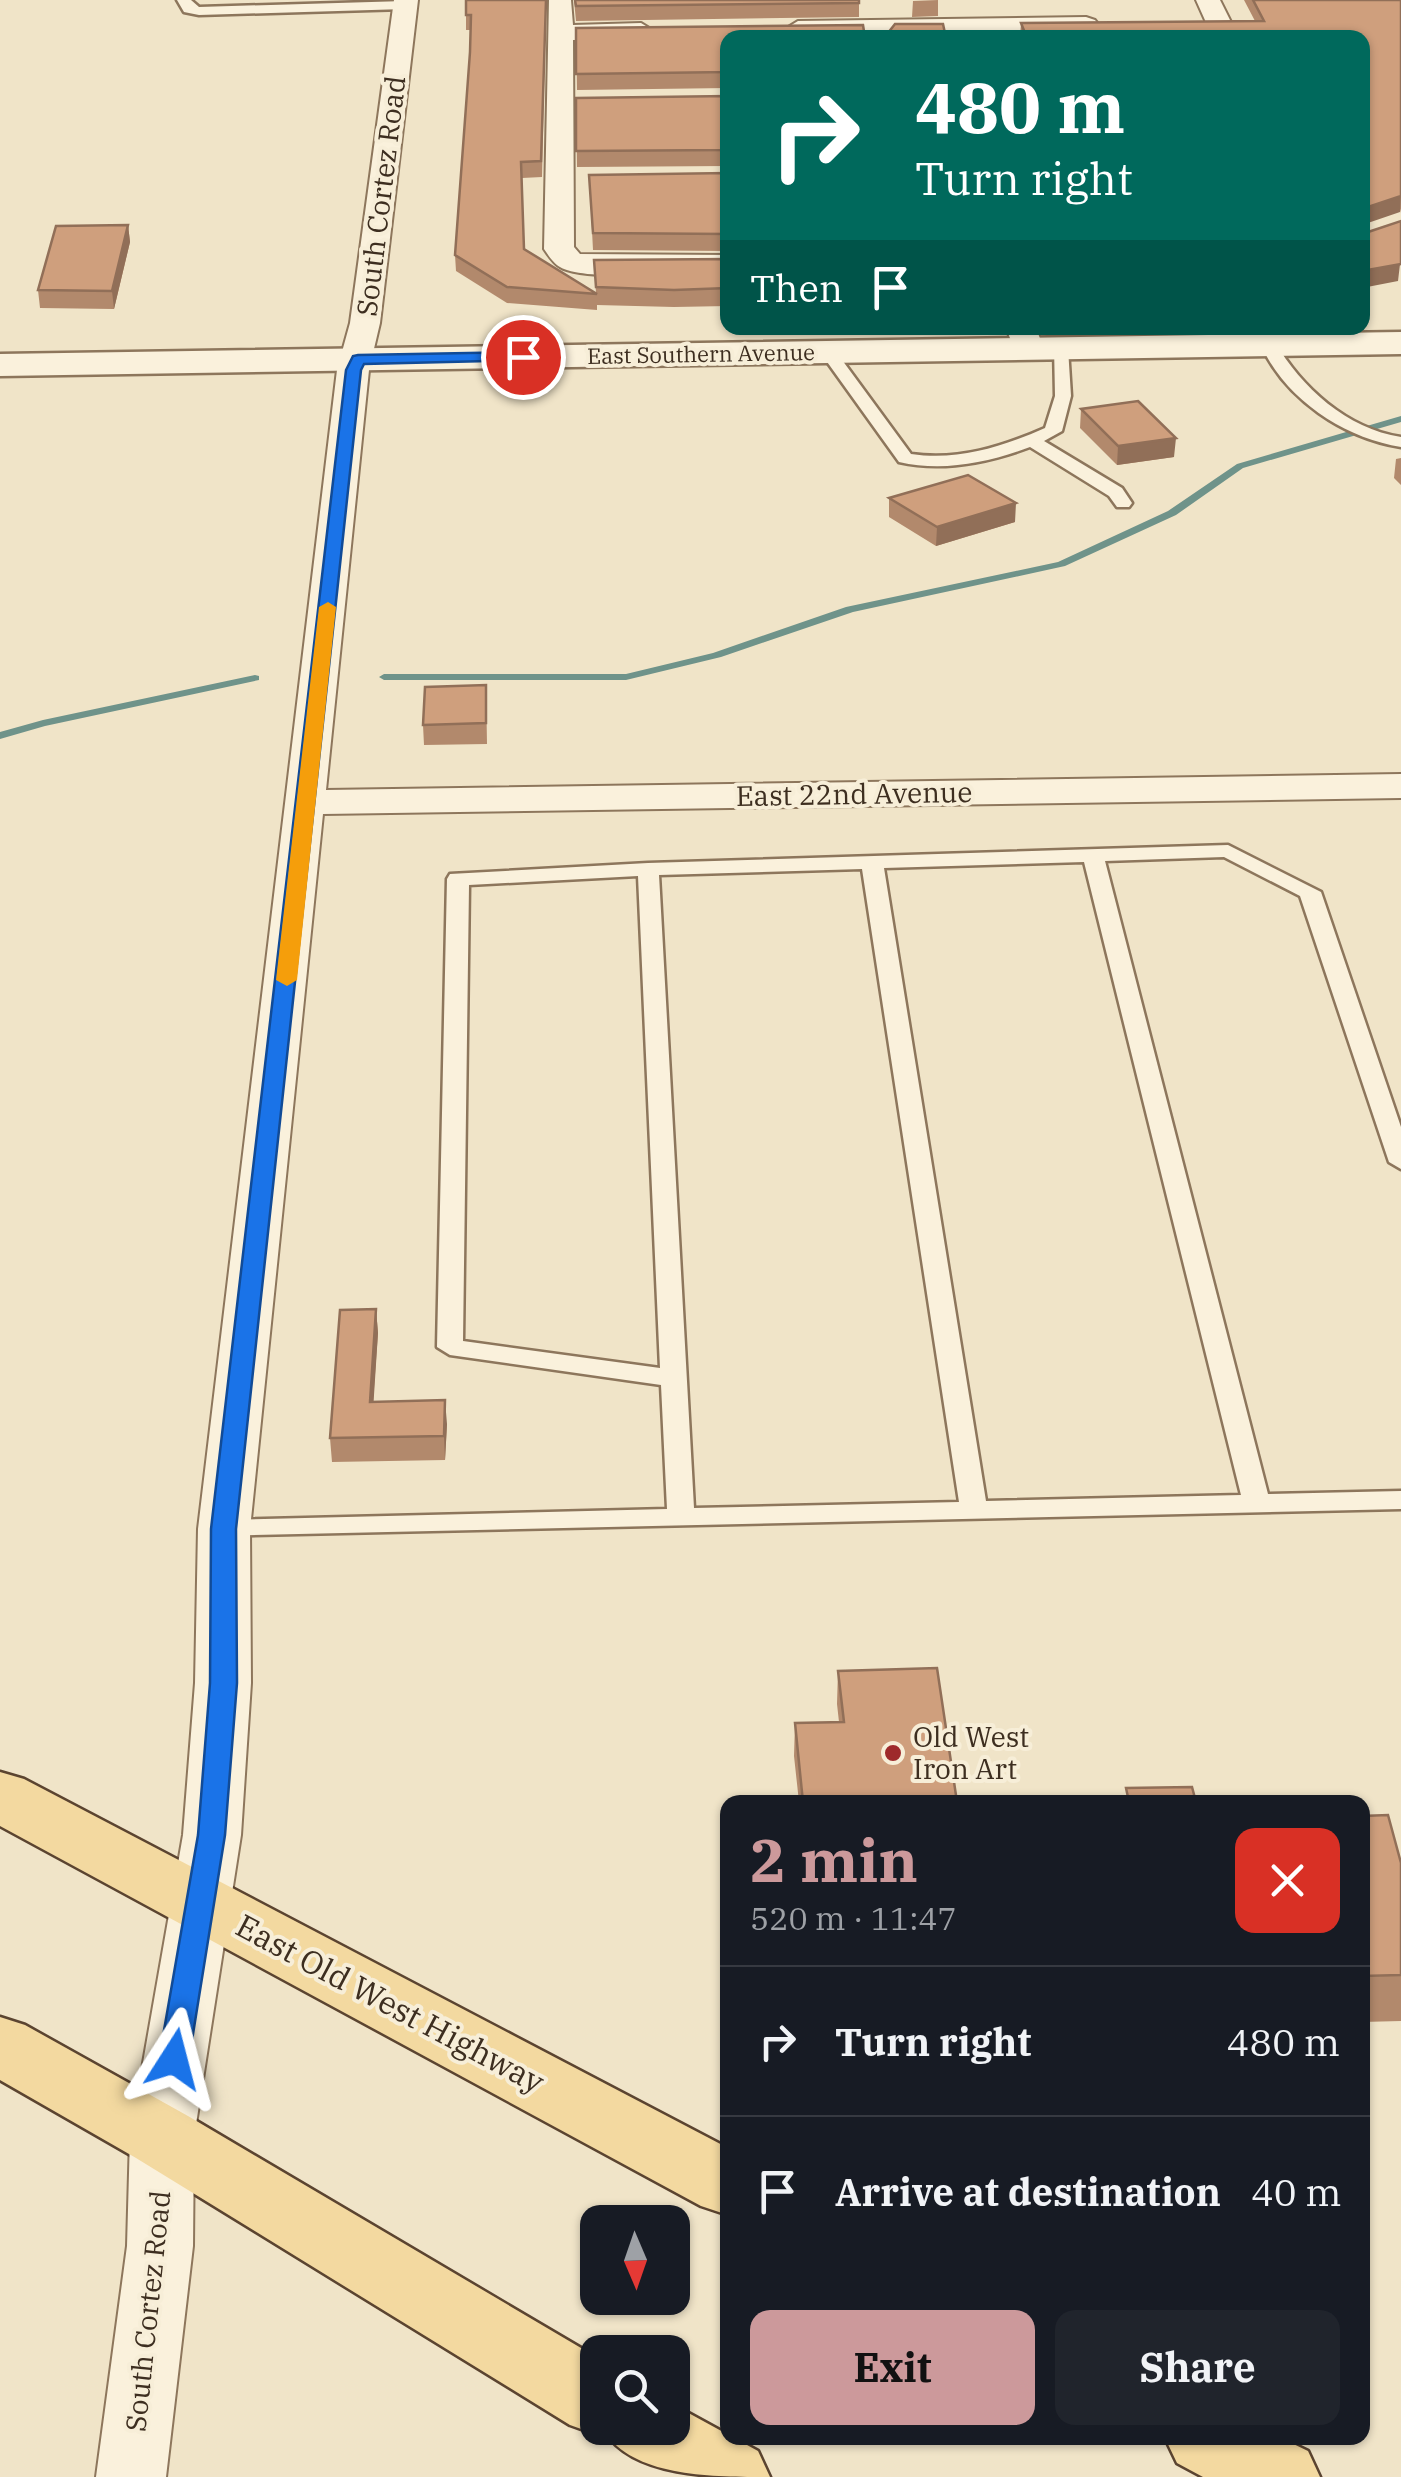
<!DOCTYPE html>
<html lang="en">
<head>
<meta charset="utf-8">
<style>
  :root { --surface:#171b24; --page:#20242c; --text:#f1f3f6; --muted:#9ea1a6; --line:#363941; --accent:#cc999b }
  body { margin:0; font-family:"IBM Plex Serif",serif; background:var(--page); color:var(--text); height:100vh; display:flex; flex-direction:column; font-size:38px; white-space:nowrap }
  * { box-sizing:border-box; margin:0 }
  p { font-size:32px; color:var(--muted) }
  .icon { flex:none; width:55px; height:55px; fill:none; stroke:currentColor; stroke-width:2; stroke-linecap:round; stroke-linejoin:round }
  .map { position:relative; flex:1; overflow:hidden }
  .panel { position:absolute; left:720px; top:1795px; width:650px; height:650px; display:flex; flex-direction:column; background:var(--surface); border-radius:20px; box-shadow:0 2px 8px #0004 }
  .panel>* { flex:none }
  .top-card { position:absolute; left:720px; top:30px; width:650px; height:305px; border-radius:20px; box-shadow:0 2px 8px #0004; background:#00695c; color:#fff; overflow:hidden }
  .needle { width:65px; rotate:178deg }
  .buttons { position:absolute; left:580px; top:2205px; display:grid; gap:20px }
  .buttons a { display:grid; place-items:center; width:110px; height:110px; border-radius:20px; background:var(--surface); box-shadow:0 2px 8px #0004; font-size:50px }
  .pin { position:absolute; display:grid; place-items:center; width:85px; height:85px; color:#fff; margin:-42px; border:5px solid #fff; border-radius:50%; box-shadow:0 2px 10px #0007 }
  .me { position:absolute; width:110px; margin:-55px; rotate:9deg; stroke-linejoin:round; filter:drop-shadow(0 0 8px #0008) }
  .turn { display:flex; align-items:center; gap:35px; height:210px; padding:0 30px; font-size:45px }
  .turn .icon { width:130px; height:130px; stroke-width:2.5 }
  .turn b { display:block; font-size:70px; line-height:85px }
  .then { display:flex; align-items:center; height:95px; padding:0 30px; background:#0003; gap:20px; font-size:38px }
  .round { display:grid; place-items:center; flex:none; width:105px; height:105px; border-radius:20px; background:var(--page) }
  .overview { display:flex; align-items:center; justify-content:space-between; height:170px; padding:0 30px }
  h1 { font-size:60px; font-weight:700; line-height:75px; color:var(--accent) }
  .primary-button { display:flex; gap:20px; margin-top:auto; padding:20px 30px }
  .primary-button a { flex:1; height:115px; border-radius:20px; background:var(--accent); color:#111; font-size:40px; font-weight:700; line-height:115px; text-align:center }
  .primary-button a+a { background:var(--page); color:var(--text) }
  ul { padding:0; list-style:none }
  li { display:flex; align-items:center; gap:30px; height:150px; padding:0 30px; border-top:2px solid var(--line) }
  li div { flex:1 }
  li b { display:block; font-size:38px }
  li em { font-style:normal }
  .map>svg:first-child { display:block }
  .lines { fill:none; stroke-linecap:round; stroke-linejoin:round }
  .stream { fill:#6f938a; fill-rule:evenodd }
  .service-casing { stroke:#8d765c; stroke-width:5 }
  .minor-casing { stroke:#8d765c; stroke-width:4 }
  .tertiary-casing { stroke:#8d765c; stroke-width:5 }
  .primary-casing { stroke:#5b4430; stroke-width:5 }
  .service { fill:#faf1dc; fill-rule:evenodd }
  .minor { fill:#faf1dc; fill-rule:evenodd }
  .tertiary { fill:#faf1dc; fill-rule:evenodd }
  .primary { fill:#f3d9a0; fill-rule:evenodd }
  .wall { fill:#b2896c }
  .shaded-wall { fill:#916f58 }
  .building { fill:#cf9f7d; stroke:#916f58; stroke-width:2.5 }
  .route { fill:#1a73e8; stroke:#114b97; stroke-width:2.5 }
  .slow { fill:#f59e0b }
  .poi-dot { fill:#9e2a2b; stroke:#f7eed8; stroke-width:4 }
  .labels { text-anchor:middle; stroke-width:8; stroke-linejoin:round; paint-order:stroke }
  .far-street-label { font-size:22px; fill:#3d2e20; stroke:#f7eed8 }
  .street-label { font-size:28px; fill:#3d2e20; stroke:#f7eed8 }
  .poi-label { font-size:28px; fill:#3d2e20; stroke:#f7eed8; text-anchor:start }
  .near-street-label { font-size:32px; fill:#3d2e20; stroke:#f7eed8 }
</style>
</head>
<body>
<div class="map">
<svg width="1401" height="2477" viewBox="0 0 1401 2477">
  <rect width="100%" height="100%" fill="#f0e4c8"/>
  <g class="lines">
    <!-- stream -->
    <path class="stream" d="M1401 416V422L1243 468 1176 515 1065 566 853 612 721 657 626 680H384L379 677 384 674H626L713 653 846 607 1058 562 1168 511 1237 464Z
      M255 675 259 676V680L45 726 0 739V732L43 720Z"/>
    <!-- service casing -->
    <g class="service-casing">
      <path id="service" d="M177 0H191L199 7 405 1 412 5 405 9 199 15 184 12Z
        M1263 342H1275C1301 387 1347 429 1401 437V447C1344 438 1285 399 1261 345Z
        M1054 345 1068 348 1071 396 1062 431 1044 441 1122 488 1132 503 1129 507H1117L1109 496 1030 447C987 463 943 472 899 462L820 352 834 349 911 454C958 461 1002 447 1045 428L1055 396Z
        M1228 845 1321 892 1401 1127V1169L1389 1162 1300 896 1224 857 1105 861 1268 1494 1401 1491V1509L214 1536 210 1529 214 1522 224 1520 667 1509 661 1385 450 1355 437 1347 447 879 450 874 648 863ZM1084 862 1241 1495 986 1501 884 868ZM862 869 959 1502 694 1508 659 875ZM638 876 660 1368 463 1341 469 885Z"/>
    </g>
    <!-- minor casing -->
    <g class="minor-casing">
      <path id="minor" d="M394 0H418L380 323 369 370 326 790 1401 774V798L323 814 250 1529 251 1683 241 1835 194 2137 193 2246 166 2477H96L127 2246 130 2137 183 1835 195 1683 198 1529 337 370 350 323Z
        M549 0H571L573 25 641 23 654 31 641 39 573 40 574 247 580 254 728 255V273C695 273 583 282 560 267 554 264 548 255 544 249Z
        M1196 0H1220L1239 38H1213Z
        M1086 17 1095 20 1099 25 1095 30 798 37 785 29 798 21Z
        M1006 328H1036L1044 349 1039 356H1017Z"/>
    </g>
    <!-- tertiary casing -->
    <g class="tertiary-casing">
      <path id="tertiary" d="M1401 332V354L0 376V354Z"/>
    </g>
    <!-- primary casing -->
    <g class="primary-casing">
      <path id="primary" d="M0 1772 24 1779 728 2148V2215L701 2206 0 1826Z
        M0 2017 25 2025 188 2116 598 2358V2428H672V2404L758 2451 770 2477C712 2477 634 2477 605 2432L598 2435 570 2425 136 2158 0 2080Z
        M1165 2438H1281L1308 2451 1320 2477H1203L1177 2463Z"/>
    </g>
    <!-- service -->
    <use href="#service" class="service"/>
    <!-- minor -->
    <use href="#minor" class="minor"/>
    <!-- tertiary -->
    <use href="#tertiary" class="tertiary"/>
    <!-- primary -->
    <use href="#primary" class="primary"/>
  </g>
  <!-- wall -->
  <path class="wall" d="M466 0H546L542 177 522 178 524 249 596 293 594 260 728 259V306L674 307 597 305V310L507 303 456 271 455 255 470 52V30H466Z
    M574 0H859V17L576 21Z
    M938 0V16L912 17 913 1Z
    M1244 0H1401V213L1362 38H1020L1021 23 1255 21Z
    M576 28 728 38V88L577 90Z
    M728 96V166L577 167 576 98Z
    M728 173V251L593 250 590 192Z
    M128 225 130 242 114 309 40 308 38 290Z
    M1081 409 1174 457 1117 465 1080 428Z
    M1401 458V485L1394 478 1396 459Z
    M889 498 1015 522 936 546 889 517Z
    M486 685 487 744 424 745 423 725Z
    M376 1309 378 1333 373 1402 447 1424 445 1460 332 1462 330 1438Z
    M838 1671 957 1802H799L794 1756 795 1723 839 1722 837 1704Z
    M1362 1816 1401 1863V2021L1362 2022Z"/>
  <!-- shaded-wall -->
  <path class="shaded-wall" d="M1401 196 1400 212 1362 225V209Z
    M128 225 130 242 114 309 112 291Z
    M1400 264 1398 281 1362 288V271Z
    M1176 438 1174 457 1117 465 1118 446Z
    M1016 503 1015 522 936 546 937 527Z
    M376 1309 378 1333 372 1426 370 1402Z
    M445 1400 447 1424 445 1460 444 1436Z"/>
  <!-- building -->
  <path class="building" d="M466 0H546L541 161 521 162 524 249 597 294 507 287 455 255 470 52 471 15H466Z
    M575 0H859V3L576 6Z
    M1253 0H1401V196L1362 209V38H1027L1021 23 1264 21Z
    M895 24H943L946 38H884Z
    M863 25 865 38H728V72L576 74V28Z
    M728 96V150L576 151V98Z
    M728 173V234L593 233 589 175Z
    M1401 221V264L1362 271V231L1365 233Z
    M128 225 112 291 38 290 56 226Z
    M728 259V288L674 290 596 287 594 260Z
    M1138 401 1176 438 1118 446 1081 409Z
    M968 475 1016 503 937 527 889 498Z
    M486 685V723L423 725 425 687Z
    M376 1309 370 1402 445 1400 444 1436 330 1438 340 1310Z
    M937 1668 957 1802H853V1800L803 1802 795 1723 844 1722 838 1671Z
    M1192 1787 1196 1802H1129L1126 1788Z
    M1388 1815 1401 1863V1975L1362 1976V1816Z"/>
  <!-- route -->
  <path class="route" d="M523 352 531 357 529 360 364 364 361 370 236 1529 237 1683 225 1835 189 2059 185 2067 174 2071 164 2067 159 2059 198 1835 210 1683 211 1529 346 370 353 356 358 355Z"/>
  <!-- slow -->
  <path class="slow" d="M328 602 336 607 297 980 287 986 276 980 319 607Z"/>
  <!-- markers -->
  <circle class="poi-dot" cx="893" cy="1753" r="10"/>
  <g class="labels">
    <!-- far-street labels -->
    <g class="far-street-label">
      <text transform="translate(701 354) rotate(-1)" y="8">East Southern Avenue</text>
    </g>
    <!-- street labels -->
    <g class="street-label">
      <text transform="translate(381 196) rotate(-83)" y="10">South Cortez Road</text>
      <text transform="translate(854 794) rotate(-1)" y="10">East 22nd Avenue</text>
      <text transform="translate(148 2311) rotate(-84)" y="10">South Cortez Road</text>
    </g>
    <!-- poi labels -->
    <g class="poi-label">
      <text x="913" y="1747">Old West<tspan x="913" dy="32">Iron Art</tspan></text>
    </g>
    <!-- near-street labels -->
    <g class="near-street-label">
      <text transform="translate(390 2004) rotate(28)" y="11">East Old West Highway</text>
    </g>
  </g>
</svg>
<div class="buttons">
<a><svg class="needle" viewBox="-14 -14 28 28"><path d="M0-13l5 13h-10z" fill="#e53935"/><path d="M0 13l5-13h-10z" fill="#9ea1a6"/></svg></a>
<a><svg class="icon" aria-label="search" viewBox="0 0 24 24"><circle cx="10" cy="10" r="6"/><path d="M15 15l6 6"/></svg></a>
</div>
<div class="pin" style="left:523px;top:357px;background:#d93025"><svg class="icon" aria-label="arrive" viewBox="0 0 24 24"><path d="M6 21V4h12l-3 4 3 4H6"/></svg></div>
<svg class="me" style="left:174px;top:2059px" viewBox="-20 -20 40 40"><path d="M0-17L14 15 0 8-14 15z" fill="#1a73e8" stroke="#fff" stroke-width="4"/></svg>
<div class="top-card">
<div class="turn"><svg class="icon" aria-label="right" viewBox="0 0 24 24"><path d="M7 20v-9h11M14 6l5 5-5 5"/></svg><div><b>480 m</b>Turn right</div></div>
<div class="then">Then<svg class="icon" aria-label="arrive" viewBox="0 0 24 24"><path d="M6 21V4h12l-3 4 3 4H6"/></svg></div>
</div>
<section class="panel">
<div class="overview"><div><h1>2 min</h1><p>520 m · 11:47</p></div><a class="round" style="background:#d93025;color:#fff"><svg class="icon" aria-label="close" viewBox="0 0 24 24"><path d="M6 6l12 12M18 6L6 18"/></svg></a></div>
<ul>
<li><svg class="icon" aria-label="right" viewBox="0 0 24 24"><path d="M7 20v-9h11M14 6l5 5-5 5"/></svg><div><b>Turn right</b></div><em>480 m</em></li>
<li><svg class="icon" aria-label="arrive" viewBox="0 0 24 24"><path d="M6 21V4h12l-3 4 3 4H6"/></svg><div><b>Arrive at destination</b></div><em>40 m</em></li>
</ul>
<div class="primary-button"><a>Exit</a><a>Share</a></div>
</section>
</div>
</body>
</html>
